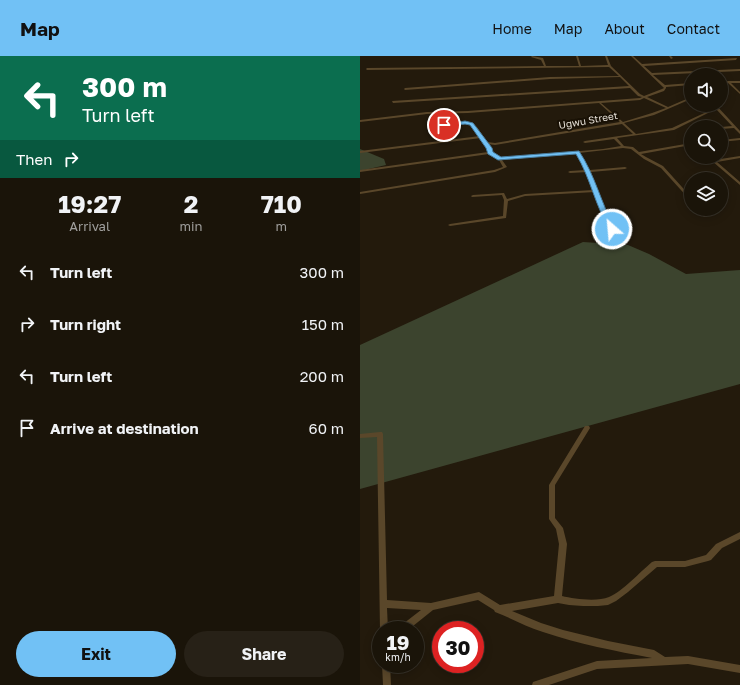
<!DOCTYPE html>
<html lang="en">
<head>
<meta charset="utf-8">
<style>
  :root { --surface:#1a1409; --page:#272117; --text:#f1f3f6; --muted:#9f9e9c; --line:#38332a; --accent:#71c1f5 }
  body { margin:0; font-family:"Golos Text",sans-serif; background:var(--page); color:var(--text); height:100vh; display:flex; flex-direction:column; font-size:15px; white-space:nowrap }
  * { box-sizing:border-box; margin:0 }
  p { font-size:13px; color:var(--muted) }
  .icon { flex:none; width:22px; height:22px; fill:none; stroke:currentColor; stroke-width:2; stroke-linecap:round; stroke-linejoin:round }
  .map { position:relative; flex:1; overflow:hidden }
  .details { display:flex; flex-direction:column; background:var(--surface); width:360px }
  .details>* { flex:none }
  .banner { background:#0b6e4f; color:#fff; overflow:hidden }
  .tools { position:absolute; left:324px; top:12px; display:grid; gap:8px }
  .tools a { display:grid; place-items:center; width:44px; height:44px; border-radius:50%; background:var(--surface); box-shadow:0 2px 10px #0003,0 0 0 1px var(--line); font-size:20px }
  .speed { position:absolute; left:12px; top:565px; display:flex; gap:8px; font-size:20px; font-weight:700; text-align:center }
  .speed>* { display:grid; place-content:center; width:52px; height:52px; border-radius:50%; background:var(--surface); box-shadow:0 2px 10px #0003,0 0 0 1px var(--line); line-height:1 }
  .speed small { font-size:10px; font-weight:400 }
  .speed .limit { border:6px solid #d22; background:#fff; color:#111 }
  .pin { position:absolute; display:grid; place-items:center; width:34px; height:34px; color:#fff; margin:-17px; border:2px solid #fff; border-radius:50%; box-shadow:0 1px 4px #0007 }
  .me { position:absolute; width:44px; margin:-22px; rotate:333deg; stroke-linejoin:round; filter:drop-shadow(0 0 3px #0008) }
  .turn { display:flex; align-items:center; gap:14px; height:84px; padding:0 16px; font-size:18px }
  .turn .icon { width:52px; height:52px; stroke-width:2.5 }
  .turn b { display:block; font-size:28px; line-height:34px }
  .then { display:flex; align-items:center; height:38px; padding:0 16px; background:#0003; gap:8px; font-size:15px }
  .eta { display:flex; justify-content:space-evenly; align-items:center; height:68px; text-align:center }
  .eta b { font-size:24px; font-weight:700; line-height:28px }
  .action { display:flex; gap:8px; margin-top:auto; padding:8px 16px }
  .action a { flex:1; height:46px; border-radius:24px; background:var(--accent); color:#111; font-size:16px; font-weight:700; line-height:46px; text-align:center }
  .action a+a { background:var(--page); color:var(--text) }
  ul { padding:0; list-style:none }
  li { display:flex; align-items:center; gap:12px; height:52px; padding:0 16px }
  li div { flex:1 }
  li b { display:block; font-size:15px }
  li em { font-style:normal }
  header { display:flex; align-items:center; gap:24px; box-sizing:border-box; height:56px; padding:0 20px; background:var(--accent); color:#111 }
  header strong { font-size:19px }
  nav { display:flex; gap:22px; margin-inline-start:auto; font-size:14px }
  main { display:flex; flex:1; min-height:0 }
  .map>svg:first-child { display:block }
  .green { fill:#3c442e }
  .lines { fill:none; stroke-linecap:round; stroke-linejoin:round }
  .street { fill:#5a472a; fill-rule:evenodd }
  .route { fill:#71c1f5; stroke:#497d9f }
  .labels { text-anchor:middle; stroke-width:4; stroke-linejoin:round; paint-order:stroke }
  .far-street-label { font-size:10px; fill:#e6e0d7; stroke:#191105 }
</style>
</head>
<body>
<header>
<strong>Map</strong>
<nav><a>Home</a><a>Map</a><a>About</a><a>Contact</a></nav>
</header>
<main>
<section class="details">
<div class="banner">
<div class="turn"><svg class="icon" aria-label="left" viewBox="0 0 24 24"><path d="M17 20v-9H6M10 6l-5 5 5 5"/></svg><div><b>300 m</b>Turn left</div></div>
<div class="then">Then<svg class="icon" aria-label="right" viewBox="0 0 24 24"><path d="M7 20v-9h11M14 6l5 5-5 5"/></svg></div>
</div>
<div class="eta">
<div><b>19:27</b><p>Arrival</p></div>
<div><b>2</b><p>min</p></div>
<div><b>710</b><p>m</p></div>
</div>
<ul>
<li><svg class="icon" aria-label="left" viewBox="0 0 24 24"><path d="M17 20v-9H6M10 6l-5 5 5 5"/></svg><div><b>Turn left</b></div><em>300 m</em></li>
<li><svg class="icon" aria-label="right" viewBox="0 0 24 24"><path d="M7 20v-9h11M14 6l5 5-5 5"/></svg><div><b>Turn right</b></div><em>150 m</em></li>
<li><svg class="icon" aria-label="left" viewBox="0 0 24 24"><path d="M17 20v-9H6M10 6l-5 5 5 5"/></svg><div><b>Turn left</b></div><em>200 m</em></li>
<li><svg class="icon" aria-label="arrive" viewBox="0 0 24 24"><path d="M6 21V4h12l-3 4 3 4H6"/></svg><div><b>Arrive at destination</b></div><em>60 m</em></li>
</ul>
<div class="action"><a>Exit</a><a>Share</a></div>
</section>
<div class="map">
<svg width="380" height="629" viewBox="0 0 380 629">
  <rect width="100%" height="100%" fill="#231a0c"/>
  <!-- green -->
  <path class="green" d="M0 93 24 103 26 109 0 115Z
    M223 186 268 189 289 198 326 218 380 214V328L0 433V289Z"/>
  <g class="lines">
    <!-- street -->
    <path class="street" d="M172 0 183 2 186 10H219L216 0H218L221 10 248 9 245 0H247L251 10 280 38 284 40 302 33 304 32 271 0H273L282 8 377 2 376 4 284 10 292 17 380 13V15L293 19 305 29 331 27V29L306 31V32L304 35 287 41 308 51 331 41V43L294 59 264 67 276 78 312 72 355 52 353 49H356L380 75V78L374 72 361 73V71L372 70 356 53 314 74 257 82 264 90 273 91 279 96 331 87V89L281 98 286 101 303 110 331 141V144H330L301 112 284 103 271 93 263 92 219 97 230 114 265 111 267 112 265 113 231 116 246 158 254 173 252 174 250 173 242 158 235 136 165 140 148 145 146 162 90 170 88 169 90 168 143 160 144 144 142 139 112 141 111 140 113 139 143 137H144L147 143 165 138 234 134 228 116 210 117 208 116 210 115 226 114 216 97 142 104 147 111 135 116 0 138V136L134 114 143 111 139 104 129 98 0 116V114L128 96C127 90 124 87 121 82L0 97V95L120 80 115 73 108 68 84 70H83V68L110 66 117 71 127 86 135 87 260 66 239 47 108 57 67 58 0 66V64L67 56 108 55 280 42 282 41 278 40 270 32 33 47 32 45 269 30 260 21 190 23 45 34 44 33 45 32 190 21 259 20 249 11 7 14 6 13 7 12 184 10 181 4 171 1ZM284 42 306 52 292 57 263 66 241 47 280 44ZM262 68 273 78 225 85 223 86 225 87 254 83 261 90 243 93 141 102 132 97 131 92 128 88 135 89Z
      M309 0H311L313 2 311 3Z
      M368 25H380V27H371L380 36V38L368 27 361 28V26Z
      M380 82V84L361 86V84Z
      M380 100V102L357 106 380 126V129L352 105 354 104Z
      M337 153H341L347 160 346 161H344Z
      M225 370H229L230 372 195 429V462L203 472 207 488 202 540C214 543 237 546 249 541 263 535 280 516 292 506L295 505H325L346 499 356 488 380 476V483L362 492 351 504 348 505 325 511H297L268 536 256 545 248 549 238 550H223L209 549 198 547 152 555 181 567 203 574 248 585 294 594 305 601 328 600 380 609V617L328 608 237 613 189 629H172L173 626 176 625 237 605 292 602C255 595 219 588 183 576 167 571 151 562 135 556L134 554 118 544 73 554 48 574H38L39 571 61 554 27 552 28 574H21V577L20 574 17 381 0 382V378L20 376H22L23 378 27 544 71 547 119 536 140 549 194 540 199 488 196 473 189 463V429Z
      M22 608H30L31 629H23Z"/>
  </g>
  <!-- route -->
  <path class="route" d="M105 65 113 67 132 92 133 96 141 101 219 95C235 119 241 147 255 173L254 174H250C235 150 231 123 216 98L138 104 128 98 126 92 110 69 105 68 84 71 82 69Z"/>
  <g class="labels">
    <!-- far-street labels -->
    <g class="far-street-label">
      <text transform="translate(228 64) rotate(-10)" y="4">Ugwu Street</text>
    </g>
  </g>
</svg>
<div class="tools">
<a><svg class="icon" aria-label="sound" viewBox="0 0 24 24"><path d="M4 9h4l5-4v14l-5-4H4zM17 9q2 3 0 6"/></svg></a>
<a><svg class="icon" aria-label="search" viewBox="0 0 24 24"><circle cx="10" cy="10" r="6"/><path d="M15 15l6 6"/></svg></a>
<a><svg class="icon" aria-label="layers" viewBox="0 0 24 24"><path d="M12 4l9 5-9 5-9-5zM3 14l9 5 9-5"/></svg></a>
</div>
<div class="speed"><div>19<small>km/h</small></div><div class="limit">30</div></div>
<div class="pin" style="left:84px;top:69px;background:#d93025"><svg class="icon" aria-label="arrive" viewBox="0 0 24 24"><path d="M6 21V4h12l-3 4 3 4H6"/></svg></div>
<svg class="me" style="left:252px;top:173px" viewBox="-20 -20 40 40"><circle r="17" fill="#71c1f5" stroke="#fff" stroke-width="3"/><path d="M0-11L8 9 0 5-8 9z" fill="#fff"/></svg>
</div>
</main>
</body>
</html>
